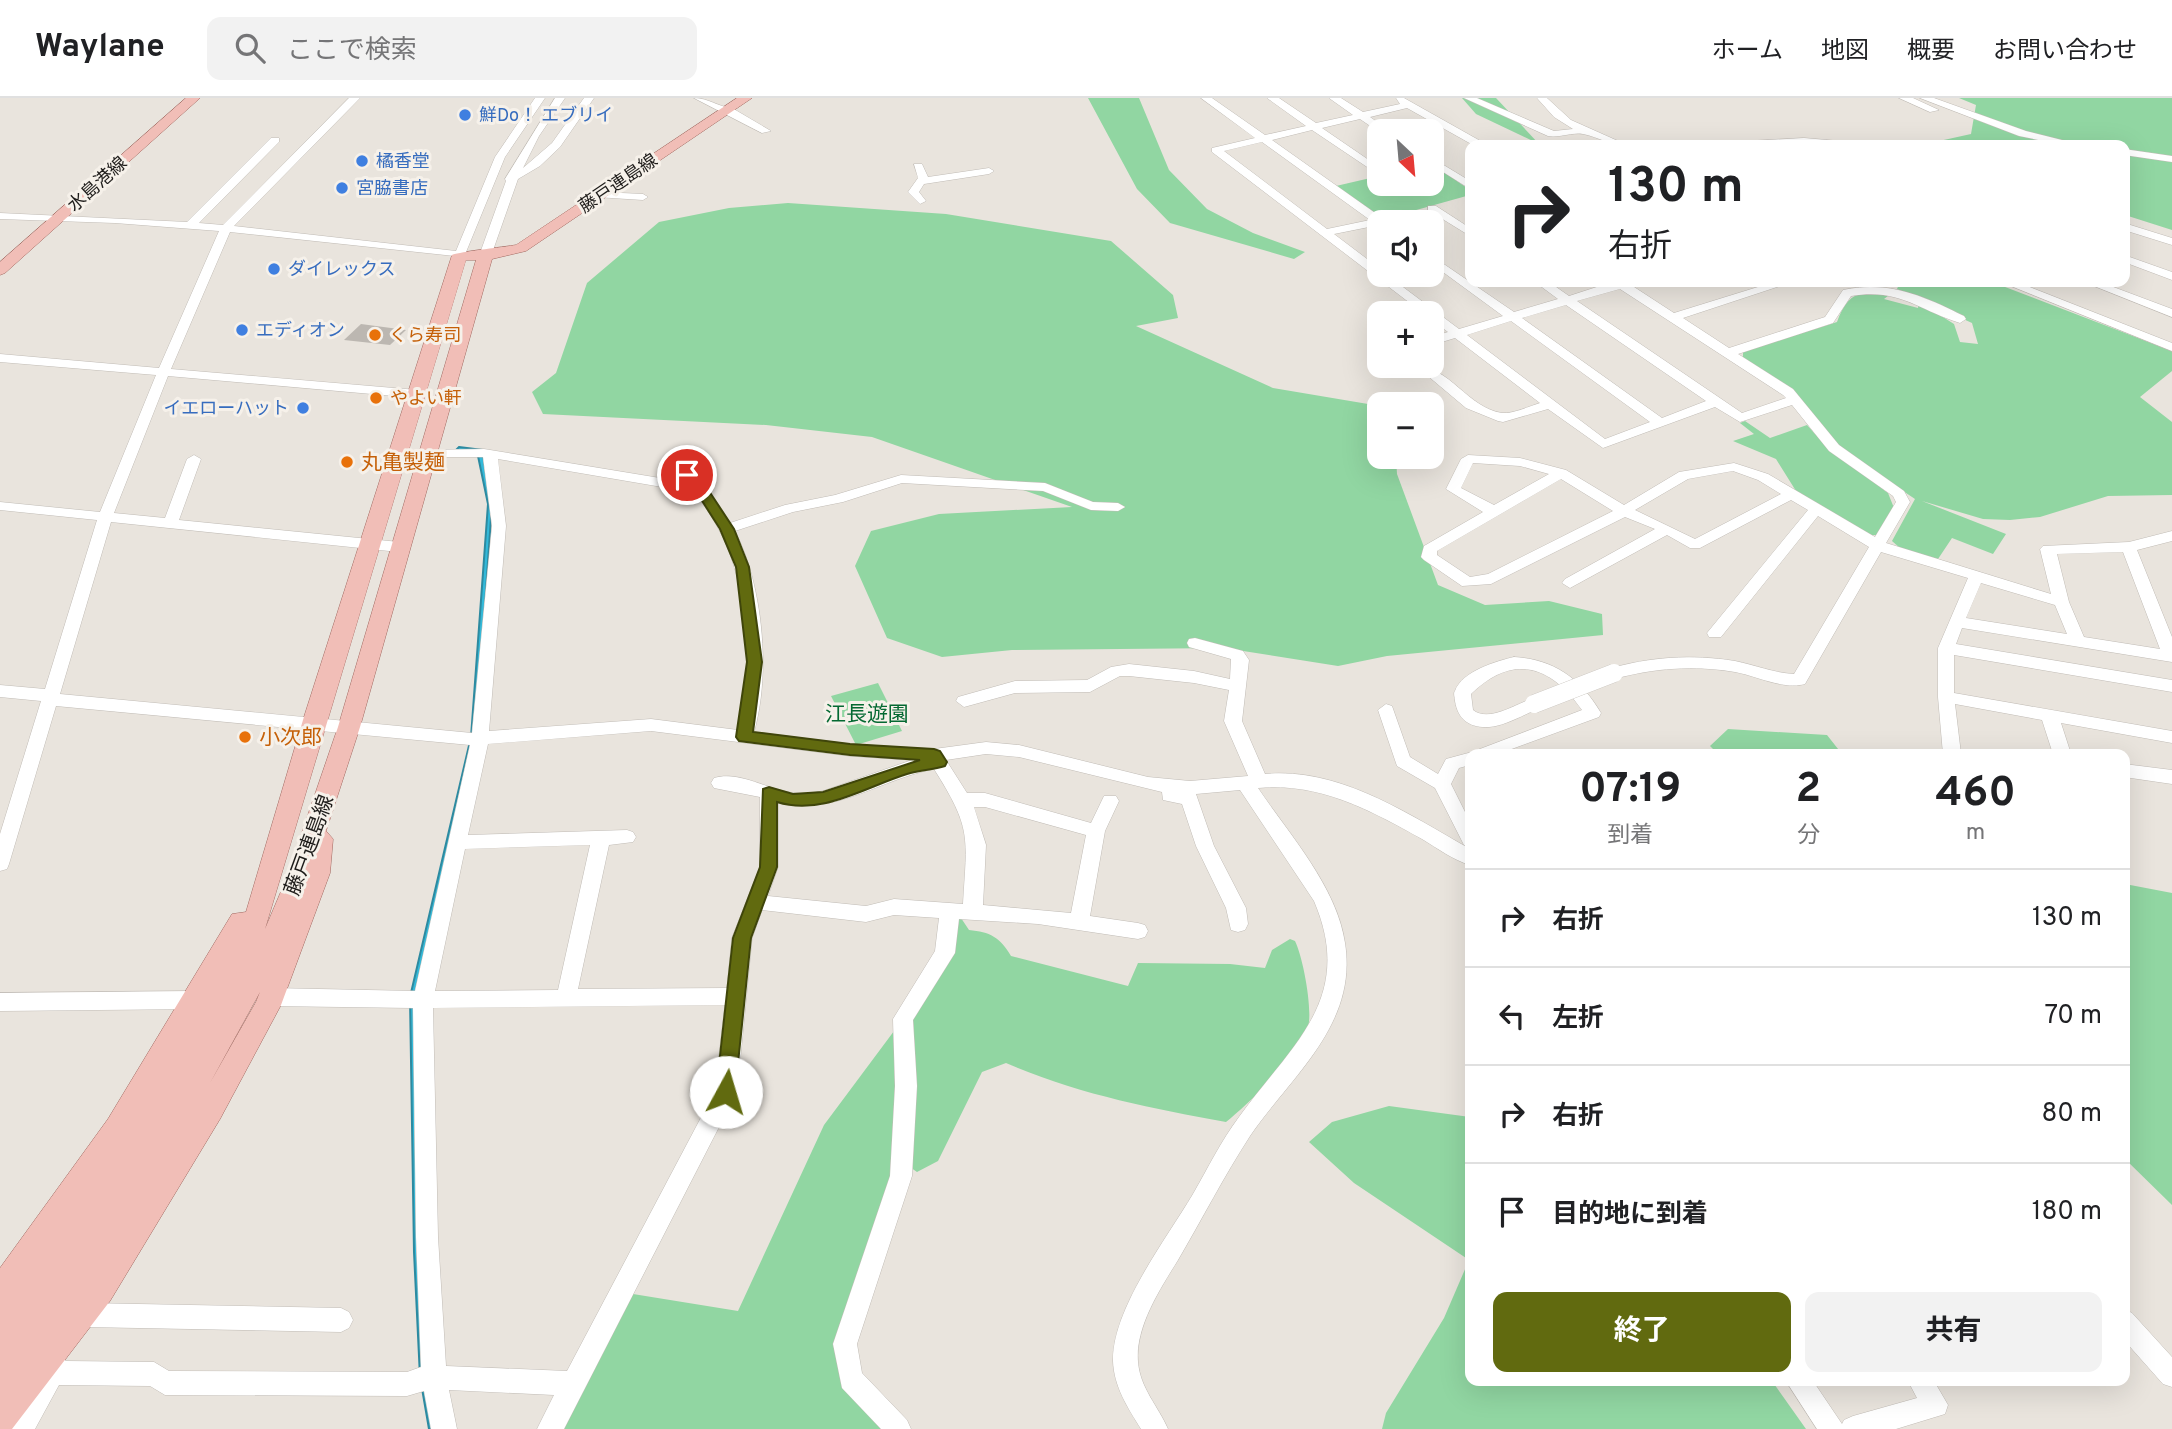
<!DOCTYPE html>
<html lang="ja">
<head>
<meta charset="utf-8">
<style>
  :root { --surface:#fff; --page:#f2f2f2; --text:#202124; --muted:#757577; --line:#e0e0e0; --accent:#616a0f }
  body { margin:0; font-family:Overpass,"Noto Sans JP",sans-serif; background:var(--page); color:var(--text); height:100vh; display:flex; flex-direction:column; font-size:26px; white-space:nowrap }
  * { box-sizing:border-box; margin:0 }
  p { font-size:23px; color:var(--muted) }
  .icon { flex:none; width:38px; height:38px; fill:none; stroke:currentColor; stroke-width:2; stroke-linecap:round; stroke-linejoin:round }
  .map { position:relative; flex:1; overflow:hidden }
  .sheet { position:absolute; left:1465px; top:651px; width:665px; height:637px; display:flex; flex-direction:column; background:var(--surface); border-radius:14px; box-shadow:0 7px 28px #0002 }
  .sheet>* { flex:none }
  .top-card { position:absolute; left:1465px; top:42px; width:665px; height:147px; border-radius:14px; box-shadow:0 7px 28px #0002; background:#fff; color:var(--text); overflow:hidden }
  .needle { width:46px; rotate:154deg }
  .fabs { position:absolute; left:1367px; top:21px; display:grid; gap:14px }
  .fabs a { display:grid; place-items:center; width:77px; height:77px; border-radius:14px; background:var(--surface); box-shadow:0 7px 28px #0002; font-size:35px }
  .pin { position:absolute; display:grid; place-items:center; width:60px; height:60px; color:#fff; margin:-30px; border:4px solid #fff; border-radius:50%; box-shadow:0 2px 7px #0007 }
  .me { position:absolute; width:77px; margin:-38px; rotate:6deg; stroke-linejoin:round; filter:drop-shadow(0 0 5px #0008) }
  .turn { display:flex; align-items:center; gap:24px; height:147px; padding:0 28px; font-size:32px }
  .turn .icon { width:91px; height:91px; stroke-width:2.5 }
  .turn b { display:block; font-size:49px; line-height:60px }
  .eta { display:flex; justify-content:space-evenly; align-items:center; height:119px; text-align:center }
  .eta b { font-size:42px; font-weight:700; line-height:49px }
  .cta { display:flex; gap:14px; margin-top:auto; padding:14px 28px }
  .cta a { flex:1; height:80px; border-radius:14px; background:var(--accent); color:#fff; font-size:28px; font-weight:700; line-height:80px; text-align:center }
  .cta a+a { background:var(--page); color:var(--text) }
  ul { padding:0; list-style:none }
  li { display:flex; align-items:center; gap:21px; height:98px; padding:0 28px; border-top:2px solid var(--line) }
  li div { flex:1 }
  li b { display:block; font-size:26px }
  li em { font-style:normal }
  header { display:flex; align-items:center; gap:42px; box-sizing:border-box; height:98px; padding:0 35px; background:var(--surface); border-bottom:2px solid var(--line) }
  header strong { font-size:33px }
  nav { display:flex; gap:38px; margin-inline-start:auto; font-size:24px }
  .search { width:490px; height:63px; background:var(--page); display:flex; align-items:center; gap:18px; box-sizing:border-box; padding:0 24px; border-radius:14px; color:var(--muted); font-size:26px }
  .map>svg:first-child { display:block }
  .green { fill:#91d6a2 }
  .water { fill:#33b9d9; stroke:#2d8aa0; stroke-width:2 }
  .building { fill:#bcb7b1 }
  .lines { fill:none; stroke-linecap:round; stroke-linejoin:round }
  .minor-casing { stroke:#c1bcb6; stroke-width:1 }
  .major-casing { stroke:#a16961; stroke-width:1 }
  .minor { fill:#fff; fill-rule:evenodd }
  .major { fill:#f1beb7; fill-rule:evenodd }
  .minor-bridge-casing { stroke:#c1bcb6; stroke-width:19; stroke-linecap:butt }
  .minor-bridge { stroke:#fff; stroke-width:18 }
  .route { fill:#616a0f; stroke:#3f450a; stroke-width:2 }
  .shop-dot { fill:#3f7fe0; stroke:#f6f1ea; stroke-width:2.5 }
  .food-dot { fill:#e8710a; stroke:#f6f1ea; stroke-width:2.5 }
  .labels { text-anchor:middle; stroke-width:6; stroke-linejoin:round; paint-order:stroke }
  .far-shop-label { font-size:18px; fill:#366cbe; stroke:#f6f1ea; text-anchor:start }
  .far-street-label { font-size:18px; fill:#1e1c1a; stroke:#f6f1ea }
  .far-food-label { font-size:18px; fill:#c56008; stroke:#f6f1ea; text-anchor:start }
  .food-label { font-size:21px; fill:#c56008; stroke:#f6f1ea; text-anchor:start }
  .park-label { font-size:21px; fill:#046932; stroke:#f6f1ea }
  .street-label { font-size:21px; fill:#1e1c1a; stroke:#f6f1ea }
</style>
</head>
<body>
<header>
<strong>Waylane</strong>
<div class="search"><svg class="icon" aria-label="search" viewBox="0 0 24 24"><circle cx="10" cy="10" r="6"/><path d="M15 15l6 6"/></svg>ここで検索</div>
<nav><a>ホーム</a><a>地図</a><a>概要</a><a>お問い合わせ</a></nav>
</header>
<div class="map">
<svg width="2172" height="1331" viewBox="0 0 2172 1331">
  <rect width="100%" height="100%" fill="#e9e4dd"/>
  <!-- green -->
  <path class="green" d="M1088 0H1139L1169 72 1207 111 1253 135 1305 154 1294 161 1170 125 1137 91Z
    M1462 0H1496L1539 46 1476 16Z
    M1959 0H2172V132L2125 117 2124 47H1921L1971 36 1976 7Z
    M1432 66 1470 92V97L1384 121 1336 88 1379 78V86H1432Z
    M788 105 946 116 1111 143 1173 197 1178 220 1136 228 1273 290 1368 306 1379 318V359H1396L1397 376 1438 487 1485 507 1549 503 1602 516 1603 537 1387 558 1338 568 1224 550 1012 552 942 559 887 540 855 468 871 433 939 416 1072 409 872 339 766 327 543 316 532 294 556 275 587 185 659 124 729 110Z
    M1900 184H1992L2172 253V273L2140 299 2172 324V397L2108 398 2040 419 2010 422 1983 421 1922 403 2006 436 1993 456 1952 440 1938 461 1900 450 1892 443 1915 401 1851 358 1743 261V254L1837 224C1850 190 1860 196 1893 194L1884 201 1918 210 1919 204 1954 226 1960 244 1978 246 1972 225 1897 191Z
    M1745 323 1770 340 1807 327 1825 347 1888 395 1894 410 1877 437H1869L1796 393 1776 361 1733 343 1754 336 1740 325Z
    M878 585 902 633 856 647 831 598Z
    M1728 631 1827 637 1842 656H1718L1710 648Z
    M2125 786 2172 795V1107L2125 1061Z
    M954 818 961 820 969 832C990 834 1000 839 1011 858L1128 888 1138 865 1230 866 1265 870 1272 852 1290 841 1295 843C1303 859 1313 912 1308 929 1301 957 1248 1006 1226 1024 1150 1010 1077 996 1006 965L982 974 938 1063 917 1074 907 1067V923Z
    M897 929 894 1082 838 1248 885 1331H561L633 1196 738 1213 824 1027Z
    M1389 1008 1470 1019V1283H1772L1806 1331H1382L1386 1315 1444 1220 1469 1162 1354 1085 1309 1044 1332 1024Z"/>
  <!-- water -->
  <path class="water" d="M459 349 482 352 492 405 476 639 417 898 436 1331H429L420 1279 414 1154 410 899 471 639 488 406 478 358 456 352Z"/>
  <!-- building -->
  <path class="building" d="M361 226 406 232 390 247 344 242Z"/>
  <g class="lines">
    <!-- minor casing -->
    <g class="minor-casing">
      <path id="minor" d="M349 0H360L234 128 456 153 495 59 535 0H545L505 59 464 159 230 134 171 271 417 292 424 296 417 300 168 278 114 415 165 420 187 361 194 357 201 361 179 422 399 444 407 449 399 454 111 424 60 596 472 635 492 428 483 359H421L419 356 426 352 484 351 666 381 687 373 701 384 730 425 785 407 835 397 901 377 1045 385 1093 404 1118 405 1125 409 1118 413 1091 412 1043 393 902 385 843 404 793 414 735 433C763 488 771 575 754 634L850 646 934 651 986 644 1019 647 1148 679 1190 683 1248 678 1224 623 1229 592 1194 585 1129 578H1120L1090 594 1015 595 964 609 956 603 958 599 1015 583 1087 582 1111 569 1129 566 1194 573 1230 581 1231 561 1189 549 1187 545 1189 541 1195 540 1243 553 1249 562 1242 623 1265 676C1339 669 1408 716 1470 751V767C1453 762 1437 750 1422 741 1370 712 1319 684 1258 690 1289 736 1337 789 1345 845 1358 927 1291 978 1250 1038 1224 1078 1202 1121 1178 1162 1160 1191 1135 1229 1138 1264 1140 1290 1158 1308 1168 1331H1141C1128 1310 1114 1289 1113 1263 1112 1211 1167 1140 1193 1096 1208 1070 1221 1043 1239 1019 1291 947 1356 901 1314 803L1240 692 1196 696 1214 748 1246 810 1248 826 1245 832 1238 834 1231 832 1226 810 1196 748 1182 706 1163 702 1162 694 1019 659 986 656 946 662 967 695H985L1091 725 1104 698H1116L1119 703 1105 733 1090 818 1138 825 1145 827 1148 833 1145 839 1138 841 1038 826 959 821 955 855 913 922 917 988 912 1078 857 1246 862 1275 907 1322 911 1331H881L842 1290 833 1246 890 1078 895 988 893 921 935 853 939 820 894 817 866 824 762 812 752 840 737 994 564 1331H537L554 1297 449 1292 457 1331H431L424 1293 407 1298 165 1297 150 1288 59 1287 35 1331H8L47 1259 56 1256 66 1263 154 1264 169 1273 407 1274 421 1269 416 1139 413 910 271 908 264 905 261 899 264 893 271 890 415 893 470 647 56 608 9 766 7 771 0 773V736L41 603 0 599V587L45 591 97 422 0 412V404L100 414 156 277 0 264V256L159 270 219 133 115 125 0 121V115L187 124 271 40H279V44L199 125 223 127ZM498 361 668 390 685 383C704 405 720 429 730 456 748 504 753 583 738 632L651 621 489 633 506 428ZM651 633 850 658 912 662 823 693C813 695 804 696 795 695 769 693 740 672 714 680L711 685 714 690 760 699V769L732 840 727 890 578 891 609 747 633 744 636 739 633 734 627 732 468 737 488 646ZM934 671C972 731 967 738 963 806L894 801 866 808 768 798 778 769V704C831 720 883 680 934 671ZM974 709H985L1086 737 1071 815 983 807 986 747ZM590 747 558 892 435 893 465 751ZM725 907 715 993 567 1273 446 1268 438 1139 433 910Z
        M555 0H565L539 38 523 70 552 45 584 0H594L560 49 540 68 518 81 491 158 481 160 479 158 506 83 505 81Z
        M694 0C709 0 718 9 732 10L771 33 762 35Z
        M1201 0H1212L1265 37 1306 28 1267 0H1279L1316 25 1353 17 1329 0H1341L1363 14 1400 6 1396 0H1404L1484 45 1485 47H1473L1407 10 1370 19 1390 33 1379 34 1360 21 1322 30 1379 69V77L1312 32 1272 42 1385 122 1386 124H1379V127L1334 136 1379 170V177H1387L1459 231 1503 218 1432 166V158L1514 214 1558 201 1535 184H1549L1569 198 1612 184H1635L1631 187 1674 215 1774 184H1792L1683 220 1729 250 1825 219 1843 192C1888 182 1924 198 1964 218L1966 221 1960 225C1918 212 1900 190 1851 198L1833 225 1738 256 1793 291 1839 347 1904 393 1910 404 1886 445 2051 496 2040 451 2043 448 2129 444 2172 433V443L2137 452 2172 539V564L1962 530 1956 546 2172 582V594L1954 557V595L2172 633V645L2061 625 2071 656H2053L2042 622 1955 606 1961 656H1943L1938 599V550L1968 480 1881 454 1805 586C1783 592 1757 578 1735 574 1694 567 1654 570 1614 581L1608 579 1606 575 1608 571C1650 559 1691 556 1735 563 1755 567 1774 575 1794 576L1869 449 1818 418 1721 539H1709L1707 535 1808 412 1791 402 1700 450H1690L1667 437 1570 490 1562 485 1565 481 1655 431 1625 419 1491 486 1462 488 1424 462 1421 459 1424 448 1483 414 1446 391 1461 361 1468 357 1520 360 1566 372 1624 407 1679 374 1734 365 1768 376 1875 439 1896 404 1893 398 1829 353 1792 307 1740 324 1715 309 1603 350 1548 311 1503 324 1498 323 1466 310 1416 268C1449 268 1468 310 1502 315 1513 316 1530 308 1540 305L1455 240 1432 247V239L1448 234 1432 222V215H1423L1212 54V50L1255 40ZM1262 44 1370 122 1327 131 1224 53ZM1620 191 1783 297 1786 300 1742 315 1577 203ZM1566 207 1706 303 1662 320 1522 220ZM1511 223 1650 324 1605 341 1467 237ZM1473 365 1520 368 1549 376 1494 407 1461 390ZM1733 373 1758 382 1781 396 1695 441 1635 412 1688 381ZM1561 381 1613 413 1488 476 1470 479 1437 457V453ZM2123 454 2160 551 2084 539 2069 504 2057 456ZM1981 485 2055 507 2067 536 1966 520Z
        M1464 0H1477L1554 33 1573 31 1554 19 1537 0H1547L1571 22 1627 47C1610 48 1599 39 1583 36 1572 34 1560 40 1548 38Z
        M1899 0H1913L1939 12 1930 14Z
        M1920 0H1934L2026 33 2082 47H2063L2019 38Z
        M1804 40 1850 44 1855 47H1729L1734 44Z
        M2124 51 2172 58V64L2124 57Z
        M1432 60 1470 83V91L1432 67Z
        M914 66H922L928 79 989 70 994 73 989 76 924 86 919 94 926 103 920 106 908 94 918 80Z
        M600 94 643 96 648 99 643 102 596 99V95Z
        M1428 108H1436L1470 130V138L1428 112Z
        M2124 125 2172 140V147L2124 132Z
        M2124 157 2172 174V182L2124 164Z
        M2001 184H2017L2172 245V253Z
        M2084 184H2100L2172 211V219Z
        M1514 559C1554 561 1581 581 1601 615L1599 619 1498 656H1470V667L1459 670 1451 686 1470 724V749L1464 747 1435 690 1397 668 1378 612 1386 606 1392 608 1410 659 1438 676 1446 661 1472 654 1582 612C1550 567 1513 555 1471 596L1473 612C1489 625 1517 605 1534 600L1540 602 1542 606 1540 610C1525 616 1505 628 1489 629 1470 630 1458 622 1455 603 1455 600 1453 595 1455 593 1462 573 1497 563 1514 559Z
        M2124 666 2172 672V686L2124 679Z
        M196 893 203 896 206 902 203 908 196 911 0 913V895Z
        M86 1205 341 1210 349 1214 353 1222 349 1230 341 1234 86 1229 78 1225 74 1217 78 1209Z
        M2124 1211 2132 1215 2172 1259V1289L2163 1286 2124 1242Z
        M1786 1283H1813L1842 1326 1844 1322 1853 1318 1917 1300 1908 1283H1934L1948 1307 1945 1316 1896 1331H1817Z"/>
    </g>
    <!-- major casing -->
    <g class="major-casing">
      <path id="major" d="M186 0H200L5 175 0 177V164Z
        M737 0H752L526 153 492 161 360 629 326 733 333 741 330 775 281 907 220 1021 110 1203 12 1331H0V1170L108 1021 232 816 246 814 303 622 452 157C456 154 504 149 516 147ZM466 162H476L338 629 285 784 265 831ZM260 894 256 904 210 985Z"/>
    </g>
    <!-- minor -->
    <use href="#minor" class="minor"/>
    <!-- major -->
    <use href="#major" class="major"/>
    <!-- minor-bridge casing -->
    <g class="minor-bridge-casing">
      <path id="minor-bridge" d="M1534 606 1614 575"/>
    </g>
    <!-- minor-bridge -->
    <use href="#minor-bridge" class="minor-bridge"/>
  </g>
  <!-- route -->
  <path class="route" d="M682 374H691L709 393 734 431 749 469 762 564 753 634 850 646 934 651 940 653 947 664 945 668C932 672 919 672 907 676 865 689 822 718 777 704V769L751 840 735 994 732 1000 726 1002 719 1000 716 994 733 840 760 769 763 691 769 689 793 696 823 694 920 662 850 657 739 643 736 639 747 564 736 469 720 431 699 398 680 377Z"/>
  <!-- markers -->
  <g class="shop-dot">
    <circle cx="465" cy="17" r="7"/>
    <circle cx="362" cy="63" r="7"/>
    <circle cx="342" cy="90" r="7"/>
    <circle cx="274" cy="171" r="7"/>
    <circle cx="242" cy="232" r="7"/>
    <circle cx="303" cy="310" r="7"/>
  </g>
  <g class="food-dot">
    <circle cx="375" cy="237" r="7"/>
    <circle cx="376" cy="300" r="7"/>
    <circle cx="347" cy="364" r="7"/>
    <circle cx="245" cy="639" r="7"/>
  </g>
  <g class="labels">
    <!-- far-shop labels -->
    <g class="far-shop-label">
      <text x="479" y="23">鮮Do！ エブリイ</text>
      <text x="376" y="69">橘香堂</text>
      <text x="356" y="96">宮脇書店</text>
      <text x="288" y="177">ダイレックス</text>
      <text x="256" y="238">エディオン</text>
      <text x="289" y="316" text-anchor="end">イエローハット</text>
    </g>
    <!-- far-street labels -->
    <g class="far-street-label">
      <text transform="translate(618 85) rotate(-34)" y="6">藤戸連島線</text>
      <text transform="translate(97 86) rotate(-42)" y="6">水島港線</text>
    </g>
    <!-- far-food labels -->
    <g class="far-food-label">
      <text x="389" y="243">くら寿司</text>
      <text x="390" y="306">やよい軒</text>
    </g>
    <!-- food labels -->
    <g class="food-label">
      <text x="361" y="371">丸亀製麺</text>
      <text x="259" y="646">小次郎</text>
    </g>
    <!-- park labels -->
    <g class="park-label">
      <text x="867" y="623">江長遊園</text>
    </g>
    <!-- street labels -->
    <g class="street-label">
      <text transform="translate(309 747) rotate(-70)" y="7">藤戸連島線</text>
    </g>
  </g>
</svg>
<div class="fabs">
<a><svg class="needle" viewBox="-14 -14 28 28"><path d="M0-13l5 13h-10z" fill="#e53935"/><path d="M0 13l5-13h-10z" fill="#757577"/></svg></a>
<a><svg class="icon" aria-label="sound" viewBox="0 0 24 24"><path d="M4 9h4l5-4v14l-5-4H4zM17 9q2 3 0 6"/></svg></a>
<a>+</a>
<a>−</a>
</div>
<div class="pin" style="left:687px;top:377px;background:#d93025"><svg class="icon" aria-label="arrive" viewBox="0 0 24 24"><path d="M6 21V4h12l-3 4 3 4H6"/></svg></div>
<svg class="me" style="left:726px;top:994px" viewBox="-20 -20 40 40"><circle r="19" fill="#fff"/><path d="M0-13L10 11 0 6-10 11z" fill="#616a0f"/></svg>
<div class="top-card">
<div class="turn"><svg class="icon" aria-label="right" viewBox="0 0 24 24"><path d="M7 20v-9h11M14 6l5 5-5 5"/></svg><div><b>130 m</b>右折</div></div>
</div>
<section class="sheet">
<div class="eta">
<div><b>07:19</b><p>到着</p></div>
<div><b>2</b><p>分</p></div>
<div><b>460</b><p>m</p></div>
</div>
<ul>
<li><svg class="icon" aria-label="right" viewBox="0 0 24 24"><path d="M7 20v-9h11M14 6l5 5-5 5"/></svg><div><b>右折</b></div><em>130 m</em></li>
<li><svg class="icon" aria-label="left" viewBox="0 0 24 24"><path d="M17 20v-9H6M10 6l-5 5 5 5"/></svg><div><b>左折</b></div><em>70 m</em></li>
<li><svg class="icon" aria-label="right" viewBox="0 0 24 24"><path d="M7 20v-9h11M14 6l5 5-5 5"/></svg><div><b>右折</b></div><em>80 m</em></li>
<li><svg class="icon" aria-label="arrive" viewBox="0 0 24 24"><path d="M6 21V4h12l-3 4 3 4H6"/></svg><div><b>目的地に到着</b></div><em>180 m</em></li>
</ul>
<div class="cta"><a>終了</a><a>共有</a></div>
</section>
</div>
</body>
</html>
